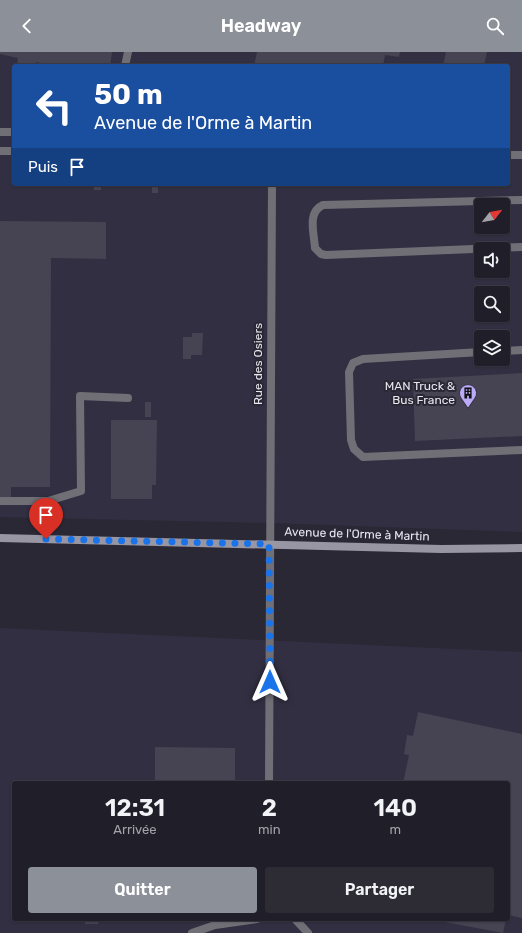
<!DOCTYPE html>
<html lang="fr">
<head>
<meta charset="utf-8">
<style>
  :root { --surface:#201e28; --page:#2d2b34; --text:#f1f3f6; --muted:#a2a2a8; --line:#3d3c45; --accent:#8c9099 }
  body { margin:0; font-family:Rubik,sans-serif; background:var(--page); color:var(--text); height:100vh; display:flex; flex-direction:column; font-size:15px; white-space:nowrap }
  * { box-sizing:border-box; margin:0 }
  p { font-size:13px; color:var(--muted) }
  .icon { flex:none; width:22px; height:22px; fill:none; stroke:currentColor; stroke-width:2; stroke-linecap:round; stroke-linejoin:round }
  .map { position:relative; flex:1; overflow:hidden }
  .drawer { position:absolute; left:12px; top:729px; width:498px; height:140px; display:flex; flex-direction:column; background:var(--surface); border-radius:4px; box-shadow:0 1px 3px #0004,0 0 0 1px var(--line) }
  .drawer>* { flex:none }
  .guide { position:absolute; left:12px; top:12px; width:498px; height:122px; border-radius:4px; box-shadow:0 1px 3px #0004,0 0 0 1px var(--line); background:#1a4fa0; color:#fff; overflow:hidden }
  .needle { width:26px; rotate:59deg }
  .buttons { position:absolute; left:474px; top:146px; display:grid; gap:8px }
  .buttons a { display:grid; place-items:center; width:36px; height:36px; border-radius:4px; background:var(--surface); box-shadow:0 1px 3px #0004,0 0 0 1px var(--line); font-size:20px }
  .pin { position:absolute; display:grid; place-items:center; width:34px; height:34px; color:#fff; margin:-41px -17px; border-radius:50% 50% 50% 0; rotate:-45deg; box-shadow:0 0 4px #0007 }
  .pin .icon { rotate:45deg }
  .me { position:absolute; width:44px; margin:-22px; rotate:0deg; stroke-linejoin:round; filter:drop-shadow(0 0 3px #0008) }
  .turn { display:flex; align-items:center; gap:14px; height:84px; padding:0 16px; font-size:18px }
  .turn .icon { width:52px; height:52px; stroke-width:2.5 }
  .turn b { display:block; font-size:28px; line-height:34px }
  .then { display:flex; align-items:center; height:38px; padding:0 16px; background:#0003; gap:8px; font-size:15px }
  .eta { display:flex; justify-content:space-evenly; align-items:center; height:68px; text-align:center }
  .eta b { font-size:24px; font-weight:600; line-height:28px }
  .primary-button { display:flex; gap:8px; margin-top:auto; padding:8px 16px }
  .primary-button a { flex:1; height:46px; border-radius:4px; background:var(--accent); color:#fff; font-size:16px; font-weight:600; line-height:46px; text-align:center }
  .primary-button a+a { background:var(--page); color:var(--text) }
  header { display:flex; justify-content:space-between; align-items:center; height:52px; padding:0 16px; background:var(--accent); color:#fff; font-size:18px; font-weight:600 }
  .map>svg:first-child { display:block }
  .built { fill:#322f42; fill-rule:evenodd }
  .building { fill:#464452 }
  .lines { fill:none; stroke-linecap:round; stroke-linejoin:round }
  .lane { stroke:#706f76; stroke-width:8 }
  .street { stroke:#706f76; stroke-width:8 }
  .secondary { stroke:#9896a2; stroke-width:8 }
  .route { stroke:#1a73e8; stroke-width:7; stroke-dasharray:0 12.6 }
  .labels { text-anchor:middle; stroke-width:4; stroke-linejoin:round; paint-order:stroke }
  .street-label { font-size:12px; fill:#e8e7f0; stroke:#2a2835 }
  .poi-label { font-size:12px; fill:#e8e7f0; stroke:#2a2835; text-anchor:end }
</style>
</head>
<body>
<header><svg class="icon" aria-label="back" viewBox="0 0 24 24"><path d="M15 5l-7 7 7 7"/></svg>Headway<svg class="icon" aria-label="search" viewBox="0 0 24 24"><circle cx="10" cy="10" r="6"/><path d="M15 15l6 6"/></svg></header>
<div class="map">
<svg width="522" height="881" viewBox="0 0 522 881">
  <rect width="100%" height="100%" fill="#2a2835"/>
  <!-- built -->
  <path class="built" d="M0 0H522V480L270 471 0 465ZM14 14H508V132H14ZM481 153H503V175H481ZM481 197H503V219H481ZM481 241H503V263H481ZM481 285H503V307H481Z
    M0 576 522 600V881H0ZM14 731H508V867H14Z"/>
  <!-- building -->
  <path class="building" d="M0 0H112L110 14H56L36 10 35 14H17L18 6 0 2Z
    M257 0H400L399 5 385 3 383 14H254Z
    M446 0H487L484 14H443Z
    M93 132H101V138H94Z
    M152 134H158V141H152Z
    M0 169 106 170V207L51 206 50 435H11V447H0Z
    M192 281H203L202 303H191V307H183V285H192Z
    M522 321V384L415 389 413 327Z
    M145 350H151V365H145Z
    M111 368H157L156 433H152V447H111Z
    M418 660 522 682V866L508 863V731H403L409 703 404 702 407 683 413 684Z
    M155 695 235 696V731H155Z
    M85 867H99L98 872H85Z
    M446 867H506L503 881 445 870Z"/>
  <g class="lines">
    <!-- lane -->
    <path class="lane" d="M125 14 128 0
      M0 80H14
      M522 148 323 153C307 160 314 181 315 196L321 202 326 203 522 195
      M503 299 522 298
      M481 300 363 307 353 311 349 320 351 388 354 397 363 405 522 398
      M0 449H48L81 439 80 344 128 346"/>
    <!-- street -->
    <path class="street" d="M0 99H14
      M508 103H522
      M269 731 272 132
      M226 867 215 873 257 867
      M295 867 308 881
      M192 881 215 873"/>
    <!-- secondary -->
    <path class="secondary" d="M0 486 441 497 522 496"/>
  </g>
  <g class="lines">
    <!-- route -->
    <path class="route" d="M46 487 269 492 270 630"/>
  </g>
  <!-- icons -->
  <defs>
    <g id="building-pin" transform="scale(0.9)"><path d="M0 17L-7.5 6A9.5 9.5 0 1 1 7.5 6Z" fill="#baaaf7" stroke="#2a2835"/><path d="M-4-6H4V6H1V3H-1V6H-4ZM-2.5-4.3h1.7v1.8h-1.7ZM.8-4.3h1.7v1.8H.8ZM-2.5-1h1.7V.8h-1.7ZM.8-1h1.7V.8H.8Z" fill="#111"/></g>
  </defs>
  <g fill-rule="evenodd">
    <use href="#building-pin" x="468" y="341"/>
  </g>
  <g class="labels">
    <!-- street labels -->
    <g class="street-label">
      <text transform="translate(258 312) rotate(-90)" y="4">Rue des Osiers</text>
      <text transform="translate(357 482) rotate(2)" y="4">Avenue de l'Orme à Martin</text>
    </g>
    <!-- poi labels -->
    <g class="poi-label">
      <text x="455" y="338">MAN Truck &amp;<tspan x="455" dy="14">Bus France</tspan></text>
    </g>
  </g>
</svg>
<div class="buttons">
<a><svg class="needle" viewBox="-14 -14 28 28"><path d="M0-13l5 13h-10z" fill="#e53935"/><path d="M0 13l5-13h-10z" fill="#a2a2a8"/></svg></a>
<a><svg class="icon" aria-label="sound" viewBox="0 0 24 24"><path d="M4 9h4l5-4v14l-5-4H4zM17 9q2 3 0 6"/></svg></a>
<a><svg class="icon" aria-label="search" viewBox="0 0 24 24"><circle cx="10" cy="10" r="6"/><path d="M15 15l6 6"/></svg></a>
<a><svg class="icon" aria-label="layers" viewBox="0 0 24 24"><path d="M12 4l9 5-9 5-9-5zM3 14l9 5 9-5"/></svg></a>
</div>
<div class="pin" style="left:46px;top:487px;background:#d93025"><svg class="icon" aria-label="arrive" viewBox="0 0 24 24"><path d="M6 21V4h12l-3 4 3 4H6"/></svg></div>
<svg class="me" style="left:270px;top:630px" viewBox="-20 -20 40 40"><path d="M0-17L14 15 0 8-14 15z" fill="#1a73e8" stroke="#fff" stroke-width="4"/></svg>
<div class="guide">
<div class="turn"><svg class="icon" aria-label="left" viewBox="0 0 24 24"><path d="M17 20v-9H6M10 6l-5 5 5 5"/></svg><div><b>50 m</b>Avenue de l'Orme à Martin</div></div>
<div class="then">Puis<svg class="icon" aria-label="arrive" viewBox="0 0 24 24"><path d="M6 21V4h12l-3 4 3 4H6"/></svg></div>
</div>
<section class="drawer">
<div class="eta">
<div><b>12:31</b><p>Arrivée</p></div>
<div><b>2</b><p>min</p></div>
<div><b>140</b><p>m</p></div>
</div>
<div class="primary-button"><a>Quitter</a><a>Partager</a></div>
</section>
</div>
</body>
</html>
